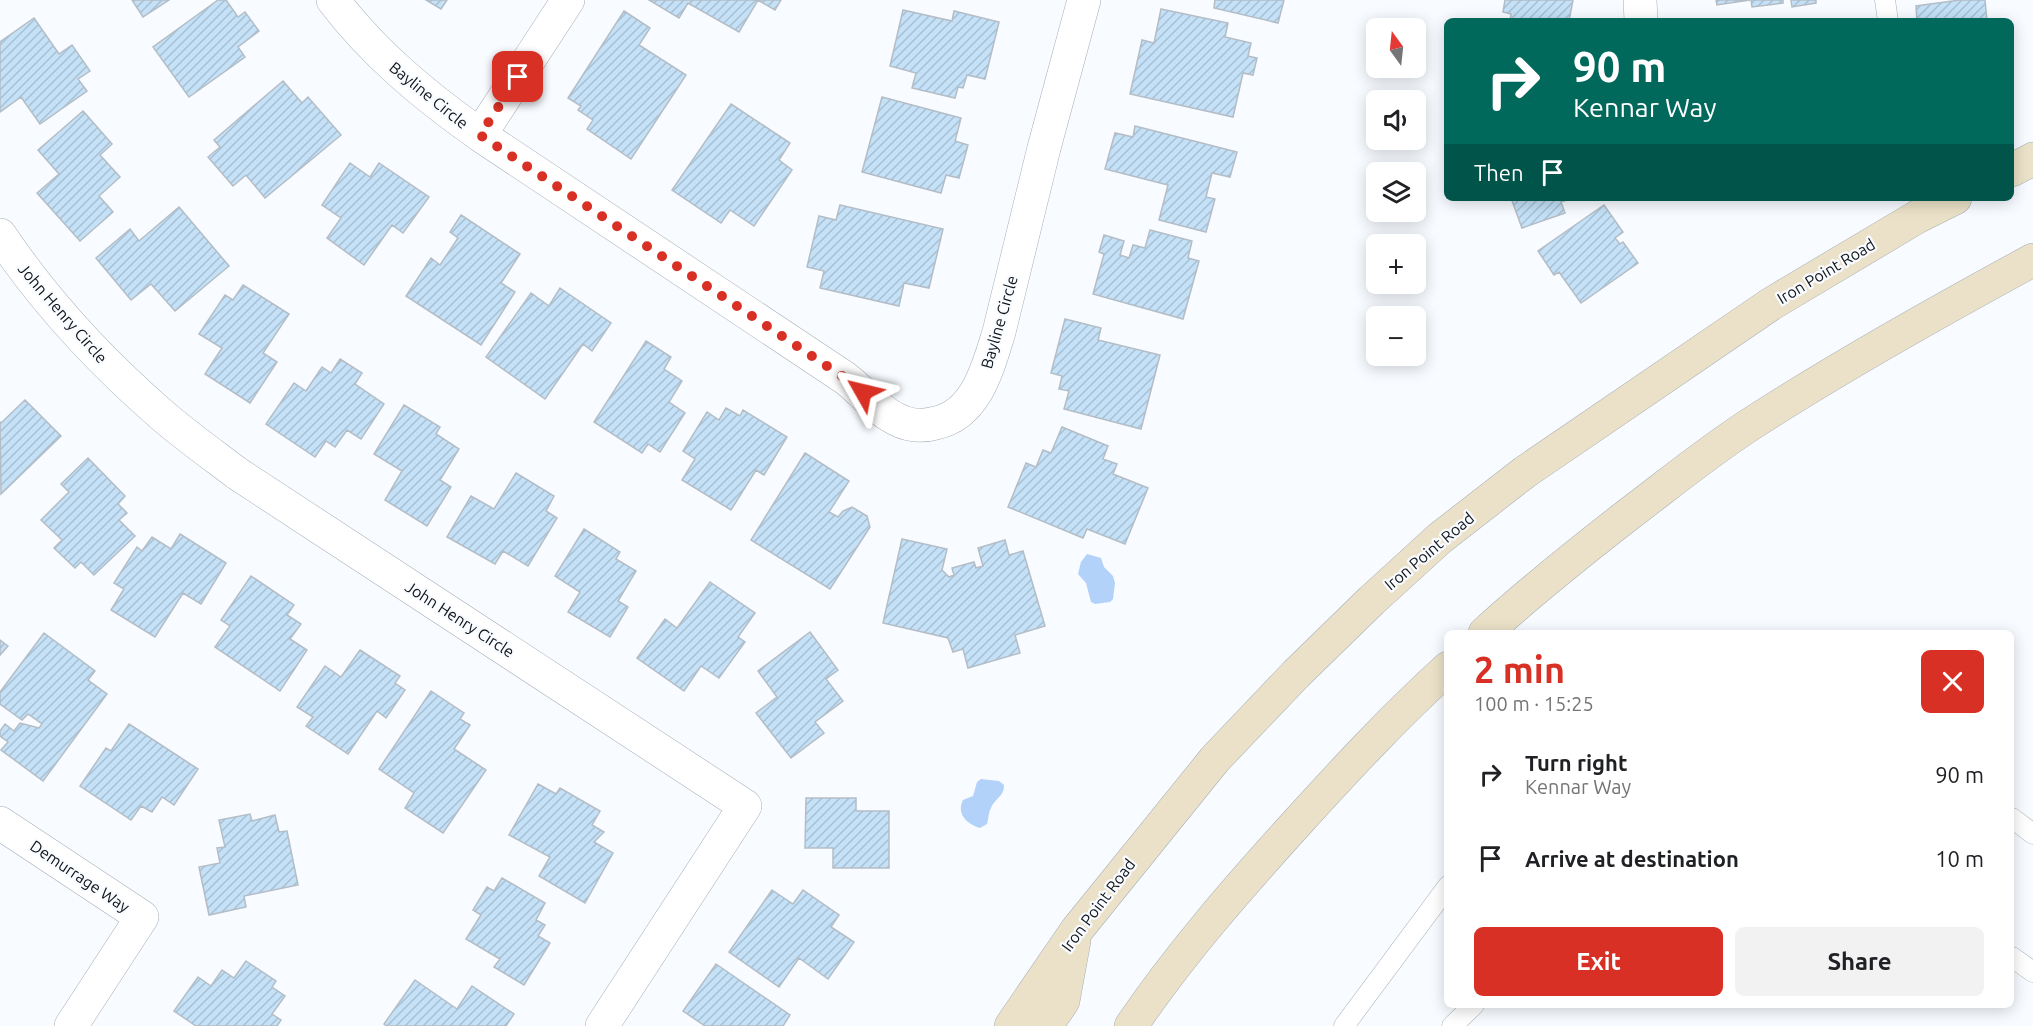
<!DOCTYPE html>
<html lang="en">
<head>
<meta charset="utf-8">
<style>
  :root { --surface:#fff; --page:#f2f2f2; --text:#202124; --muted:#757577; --accent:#d93025 }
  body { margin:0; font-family:Ubuntu,sans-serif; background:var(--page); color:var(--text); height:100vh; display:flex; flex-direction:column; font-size:22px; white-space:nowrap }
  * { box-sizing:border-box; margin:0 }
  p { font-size:20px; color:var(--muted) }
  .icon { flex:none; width:33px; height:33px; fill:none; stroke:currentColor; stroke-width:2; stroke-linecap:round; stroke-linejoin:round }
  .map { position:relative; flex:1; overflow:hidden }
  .side { position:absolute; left:1444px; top:630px; width:570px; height:378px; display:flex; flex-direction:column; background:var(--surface); border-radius:9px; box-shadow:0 3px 15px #0003 }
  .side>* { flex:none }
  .guide { position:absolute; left:1444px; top:18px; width:570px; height:183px; border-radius:9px; box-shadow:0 3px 15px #0003; background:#00695c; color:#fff; overflow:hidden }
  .needle { width:39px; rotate:345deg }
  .buttons { position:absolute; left:1366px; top:18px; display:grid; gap:12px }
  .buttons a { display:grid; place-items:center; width:60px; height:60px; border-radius:9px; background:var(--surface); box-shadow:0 3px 15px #0003; font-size:30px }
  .pin { position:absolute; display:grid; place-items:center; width:51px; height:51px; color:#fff; margin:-26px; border-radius:12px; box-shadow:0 3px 9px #0006 }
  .me { position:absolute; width:66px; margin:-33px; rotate:307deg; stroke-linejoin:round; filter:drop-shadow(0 0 4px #0008) }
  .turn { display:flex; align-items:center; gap:21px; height:126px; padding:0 30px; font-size:27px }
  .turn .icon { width:78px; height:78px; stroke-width:2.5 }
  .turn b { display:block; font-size:42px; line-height:51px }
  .then { display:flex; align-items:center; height:57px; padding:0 30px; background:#0003; gap:12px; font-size:22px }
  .round { display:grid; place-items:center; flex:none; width:63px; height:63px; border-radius:9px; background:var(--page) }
  .head { display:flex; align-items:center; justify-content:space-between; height:102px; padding:0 30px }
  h1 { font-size:36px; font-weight:700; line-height:45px; color:var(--accent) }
  .primary-button { display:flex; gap:12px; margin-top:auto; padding:12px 30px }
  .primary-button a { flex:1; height:69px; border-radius:9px; background:var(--accent); color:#fff; font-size:24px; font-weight:700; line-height:69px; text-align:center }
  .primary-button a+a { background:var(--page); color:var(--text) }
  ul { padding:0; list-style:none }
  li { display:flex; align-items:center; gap:18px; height:84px; padding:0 30px }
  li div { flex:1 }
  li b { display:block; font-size:22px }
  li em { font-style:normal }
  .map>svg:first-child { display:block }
  .water { fill:#b2d2f9 }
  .building { fill:url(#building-hatch); stroke:#b4bdc5; stroke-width:1.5 }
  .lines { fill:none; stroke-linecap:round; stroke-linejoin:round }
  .service-casing { stroke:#a6afb7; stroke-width:21 }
  .minor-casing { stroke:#a6afb7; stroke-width:34 }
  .secondary-casing { stroke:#a6afb7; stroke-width:34 }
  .service { stroke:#fff; stroke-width:20 }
  .minor { stroke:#fff; stroke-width:33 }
  .secondary { stroke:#ebe1c8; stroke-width:33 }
  .route { stroke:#d93025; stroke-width:10; stroke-dasharray:0 18 }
  .labels { text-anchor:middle; stroke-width:4.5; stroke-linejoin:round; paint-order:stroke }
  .street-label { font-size:16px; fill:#111417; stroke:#f8fbff }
</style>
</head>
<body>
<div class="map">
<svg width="2033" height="1026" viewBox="0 0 2033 1026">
  <defs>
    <pattern id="building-hatch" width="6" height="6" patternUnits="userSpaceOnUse" patternTransform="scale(1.5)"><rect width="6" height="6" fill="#c4e1f7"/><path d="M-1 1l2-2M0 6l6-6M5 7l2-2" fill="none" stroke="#a7c0d3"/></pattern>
  </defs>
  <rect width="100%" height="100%" fill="#f8fbff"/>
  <!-- water -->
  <path class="water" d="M1087 554 1101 558 1104 567 1113 576 1115 583 1113 599 1110 602 1095 604 1091 602 1086 583 1078 574 1081 562Z
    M981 779 999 781 1004 785C1004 797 995 798 991 808 988 813 989 818 987 824L980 828C967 824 956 814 963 800L973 796 977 782Z"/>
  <!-- building -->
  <path class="building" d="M132 0H169L143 17Z
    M218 0H226L238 17 245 12 259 31 238 47 245 57 189 97 153 47Z
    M426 0H447L441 9Z
    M649 0H781L775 10 758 0 739 32 688 3 679 18Z
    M1215 0H1284L1278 23 1214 8Z
    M1505 0H1573L1569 21H1510L1511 14 1503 12Z
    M1716 0H1750L1717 5Z
    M1751 0H1783V3L1752 7Z
    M1791 0H1816V3L1792 7Z
    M1960 0H1985L1987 21H1917L1916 6Z
    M1161 9 1228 23 1225 37 1251 43 1248 56 1257 58 1253 75 1243 73 1233 117 1130 94 1142 40 1154 43Z
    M903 10 952 21 954 11 999 22 985 79 967 75 963 88 958 87 955 98 912 88 916 73 890 66Z
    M624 11 650 28 639 45 686 75 631 159 587 129 593 120 578 110 581 106 568 98Z
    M34 18 59 54 72 45 90 71 78 79 87 91 40 124 21 97 0 112V42Z
    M283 81 302 103 308 97 341 135 265 198 246 175 233 186 208 157 220 147 214 140Z
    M882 97 961 118 955 141 968 145 959 178 946 175 941 193 862 172Z
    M731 104 790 143 779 160 792 170 754 226 730 210 721 223 672 190Z
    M83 111 112 144 100 155 120 177 99 196 113 212 80 241 37 193 59 174 38 150Z
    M1135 126 1237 152 1230 177 1212 173 1206 197 1215 199 1206 232 1159 220 1168 185 1105 169 1115 133 1133 137Z
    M350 163 370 177 379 163 429 197 403 233 392 225 364 265 327 238 341 218 322 205Z
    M1511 198H1572L1561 202 1565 213 1522 228Z
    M840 205 943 229 929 288 904 283 899 306 820 288 824 271 807 267 819 216 836 220Z
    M1604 205 1623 232 1615 238 1620 244 1623 242 1638 263 1581 303 1559 272 1554 275 1538 251Z
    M179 207 229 266 175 311 151 284 131 300 96 258 130 229 139 241Z
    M461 215 520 254 501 283 515 292 481 345 406 296 431 258 440 265 458 238 450 232Z
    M1150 230 1192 241 1188 258 1199 261 1183 319 1093 294 1104 254 1099 252 1104 235 1124 241 1120 255 1129 258 1133 245 1145 248Z
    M243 285 289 314 263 353 277 362 250 403 205 374 222 348 199 334 225 295 233 300Z
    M560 288 611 323 592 351 583 344 545 399 486 357 531 293 549 306Z
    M1065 319 1101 328 1098 340 1160 355 1141 429 1064 409 1069 391 1059 389 1062 376 1051 373Z
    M646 341 671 357 664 369 682 381 669 402 685 413 660 452 648 444 642 453 594 422Z
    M340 359 362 373 355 384 384 404 361 439 347 430 335 447 326 441 315 457 266 424 294 383 306 391 322 367 331 373Z
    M25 400 61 436 1 494 0 422 1 423Z
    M404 405 440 427 436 434 459 449 440 480 451 487 427 526 385 500 402 471 374 454Z
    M726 408 740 416 743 410 787 437 764 475 756 470 731 510 682 480 695 459 683 451 707 412 719 420Z
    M1062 427 1108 446 1103 459 1117 464 1113 474 1148 488 1125 544 1087 529 1083 538 1008 507 1026 463 1036 467 1043 450 1051 453Z
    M805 453 849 481 829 512 838 517 843 511 852 507 867 516 870 527 830 589 751 540Z
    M88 458 125 496 118 504 127 513 119 520 135 536 94 575 81 562 75 568 54 548 62 540 41 520 69 492 61 484Z
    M516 473 554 496 546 511 557 518 528 566 503 551 495 564 447 537 471 496 494 509Z
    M584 529 620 552 616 559 636 571 618 601 628 607 610 637 568 612 580 592 555 576Z
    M180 534 226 563 201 604 183 593 155 637 111 610 124 589 114 583 137 547 142 551 152 537 171 549Z
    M902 539 947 549 942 570 949 577 954 575 952 568 974 562 976 568 983 566 978 548 1005 540 1009 555 1023 551 1045 626 1015 635 1020 653 968 668 963 649 953 652 948 638 883 623Z
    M251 576 294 605 287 615 301 624 290 639 307 650 280 691 215 647 230 626 221 620Z
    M710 582 755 613 738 637 745 642 719 678 701 666 684 691 637 658 665 619 677 628Z
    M810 632 838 670 826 679 843 701 815 722 824 733 791 758 756 713 777 697 758 671Z
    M44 633 95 671 88 680 107 694 43 781 1 750 8 742 0 736V731L5 724 14 731 20 723 39 728 42 724 28 714 22 720 0 704V692Z
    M0 640 8 646 0 655Z
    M360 650 400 676 395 683 405 690 386 718 377 711 348 754 306 726 313 717 297 707 325 666 341 677Z
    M431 691 464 713 460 719 470 725 454 749 486 770 443 833 405 808 414 793 379 769Z
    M129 724 198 769 174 805 162 797 152 812 141 806 131 820 80 786 106 748 111 751Z
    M538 784 556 794 560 788 600 811 592 825 604 832 594 842 613 853 585 903 539 876 550 857 509 835Z
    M806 798H856V811H889V868H833V848H805Z
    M250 814 252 821 275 815 279 832 287 831 298 885 244 896 246 907 209 915 199 867 220 863 217 848 225 847 219 820Z
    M502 878 545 903 536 920 545 925 538 936 550 943 524 985 494 967 500 959 466 939 481 915 473 910 487 887 494 891Z
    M772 890 793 904 803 890 839 915 831 927 854 942 828 979 799 958 779 987 729 952Z
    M246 961 276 981 272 987 285 996 272 1014 281 1020 277 1026H196L174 1011 198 977 211 986 222 970 234 978Z
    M716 964 790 1015 783 1026H705L683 1011Z
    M415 980 457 1009 472 986 514 1014 506 1026H387L384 1024Z"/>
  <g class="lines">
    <!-- service casing -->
    <g class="service-casing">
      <path id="service" d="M1885 0 1888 21
        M2012 818 2033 834
        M2012 957 2033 972
        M1344 1026 1448 886
        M1452 1026 1474 1005"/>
    </g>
    <!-- minor casing -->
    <g class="minor-casing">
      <path id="minor" d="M333 0C374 54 425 96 480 135L845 378C862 391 876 409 896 419 909 426 921 427 936 423 977 414 988 367 999 332L1044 148 1084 0
        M1640 0 1641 21
        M480 135 568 0
        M0 235C45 302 101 362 162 415 186 436 213 455 238 474L745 806 602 1026
        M0 823 142 917 71 1026"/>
    </g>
    <!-- secondary casing -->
    <g class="secondary-casing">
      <path id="secondary" d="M2012 170 2033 159
        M1485 633C1531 591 1580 552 1629 514 1670 483 1710 450 1754 422 1844 364 1939 311 2033 260
        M1011 1026 1076 931 1215 759 1296 674 1372 600 1440 538 1525 472 1771 304 1917 217 1955 198
        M1046 1026 1063 1001 1074 941
        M1131 1026C1180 954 1237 889 1295 825 1344 771 1394 717 1448 668"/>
    </g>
    <!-- service -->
    <use href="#service" class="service"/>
    <!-- minor -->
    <use href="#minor" class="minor"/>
    <!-- secondary -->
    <use href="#secondary" class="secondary"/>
  </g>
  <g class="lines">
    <!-- route -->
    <path class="route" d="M518 77 480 135 845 378 863 392"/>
  </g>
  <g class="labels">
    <!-- street labels -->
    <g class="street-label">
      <text transform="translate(429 95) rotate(39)" y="6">Bayline Circle</text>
      <text transform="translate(1826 271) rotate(-31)" y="6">Iron Point Road</text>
      <text transform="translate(63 313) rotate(49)" y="6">John Henry Circle</text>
      <text transform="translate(999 322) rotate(-74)" y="6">Bayline Circle</text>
      <text transform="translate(1429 551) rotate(-40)" y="6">Iron Point Road</text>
      <text transform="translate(460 619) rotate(33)" y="6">John Henry Circle</text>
      <text transform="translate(80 876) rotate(34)" y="6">Demurrage Way</text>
      <text transform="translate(1098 905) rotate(-53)" y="6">Iron Point Road</text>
    </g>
  </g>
</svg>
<div class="buttons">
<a><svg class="needle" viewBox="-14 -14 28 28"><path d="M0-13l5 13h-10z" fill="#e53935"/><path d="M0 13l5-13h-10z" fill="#757577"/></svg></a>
<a><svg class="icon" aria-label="sound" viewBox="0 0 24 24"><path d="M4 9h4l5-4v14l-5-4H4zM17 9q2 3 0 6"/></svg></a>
<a><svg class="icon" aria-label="layers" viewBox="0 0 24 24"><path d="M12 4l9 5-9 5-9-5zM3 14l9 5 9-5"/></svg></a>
<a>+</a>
<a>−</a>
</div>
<div class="pin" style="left:518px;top:77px;background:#d93025"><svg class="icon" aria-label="arrive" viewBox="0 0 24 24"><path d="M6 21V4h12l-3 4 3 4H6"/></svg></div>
<svg class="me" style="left:863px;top:392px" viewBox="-20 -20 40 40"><path d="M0-17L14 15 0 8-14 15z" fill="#d93025" stroke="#fff" stroke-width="4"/></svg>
<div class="guide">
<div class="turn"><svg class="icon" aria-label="right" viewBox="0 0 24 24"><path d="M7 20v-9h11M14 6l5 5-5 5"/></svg><div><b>90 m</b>Kennar Way</div></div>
<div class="then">Then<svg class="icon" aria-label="arrive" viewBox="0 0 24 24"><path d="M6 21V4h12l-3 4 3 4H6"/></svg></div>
</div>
<section class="side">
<div class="head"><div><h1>2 min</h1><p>100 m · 15:25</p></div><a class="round" style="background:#d93025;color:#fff"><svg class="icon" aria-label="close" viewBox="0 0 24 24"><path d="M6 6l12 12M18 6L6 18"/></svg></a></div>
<ul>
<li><svg class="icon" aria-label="right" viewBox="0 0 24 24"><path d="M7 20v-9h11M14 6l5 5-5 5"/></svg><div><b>Turn right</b><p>Kennar Way</p></div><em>90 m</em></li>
<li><svg class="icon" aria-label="arrive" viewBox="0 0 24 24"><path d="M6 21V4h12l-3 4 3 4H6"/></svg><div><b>Arrive at destination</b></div><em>10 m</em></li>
</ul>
<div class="primary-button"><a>Exit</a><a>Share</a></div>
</section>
</div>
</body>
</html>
